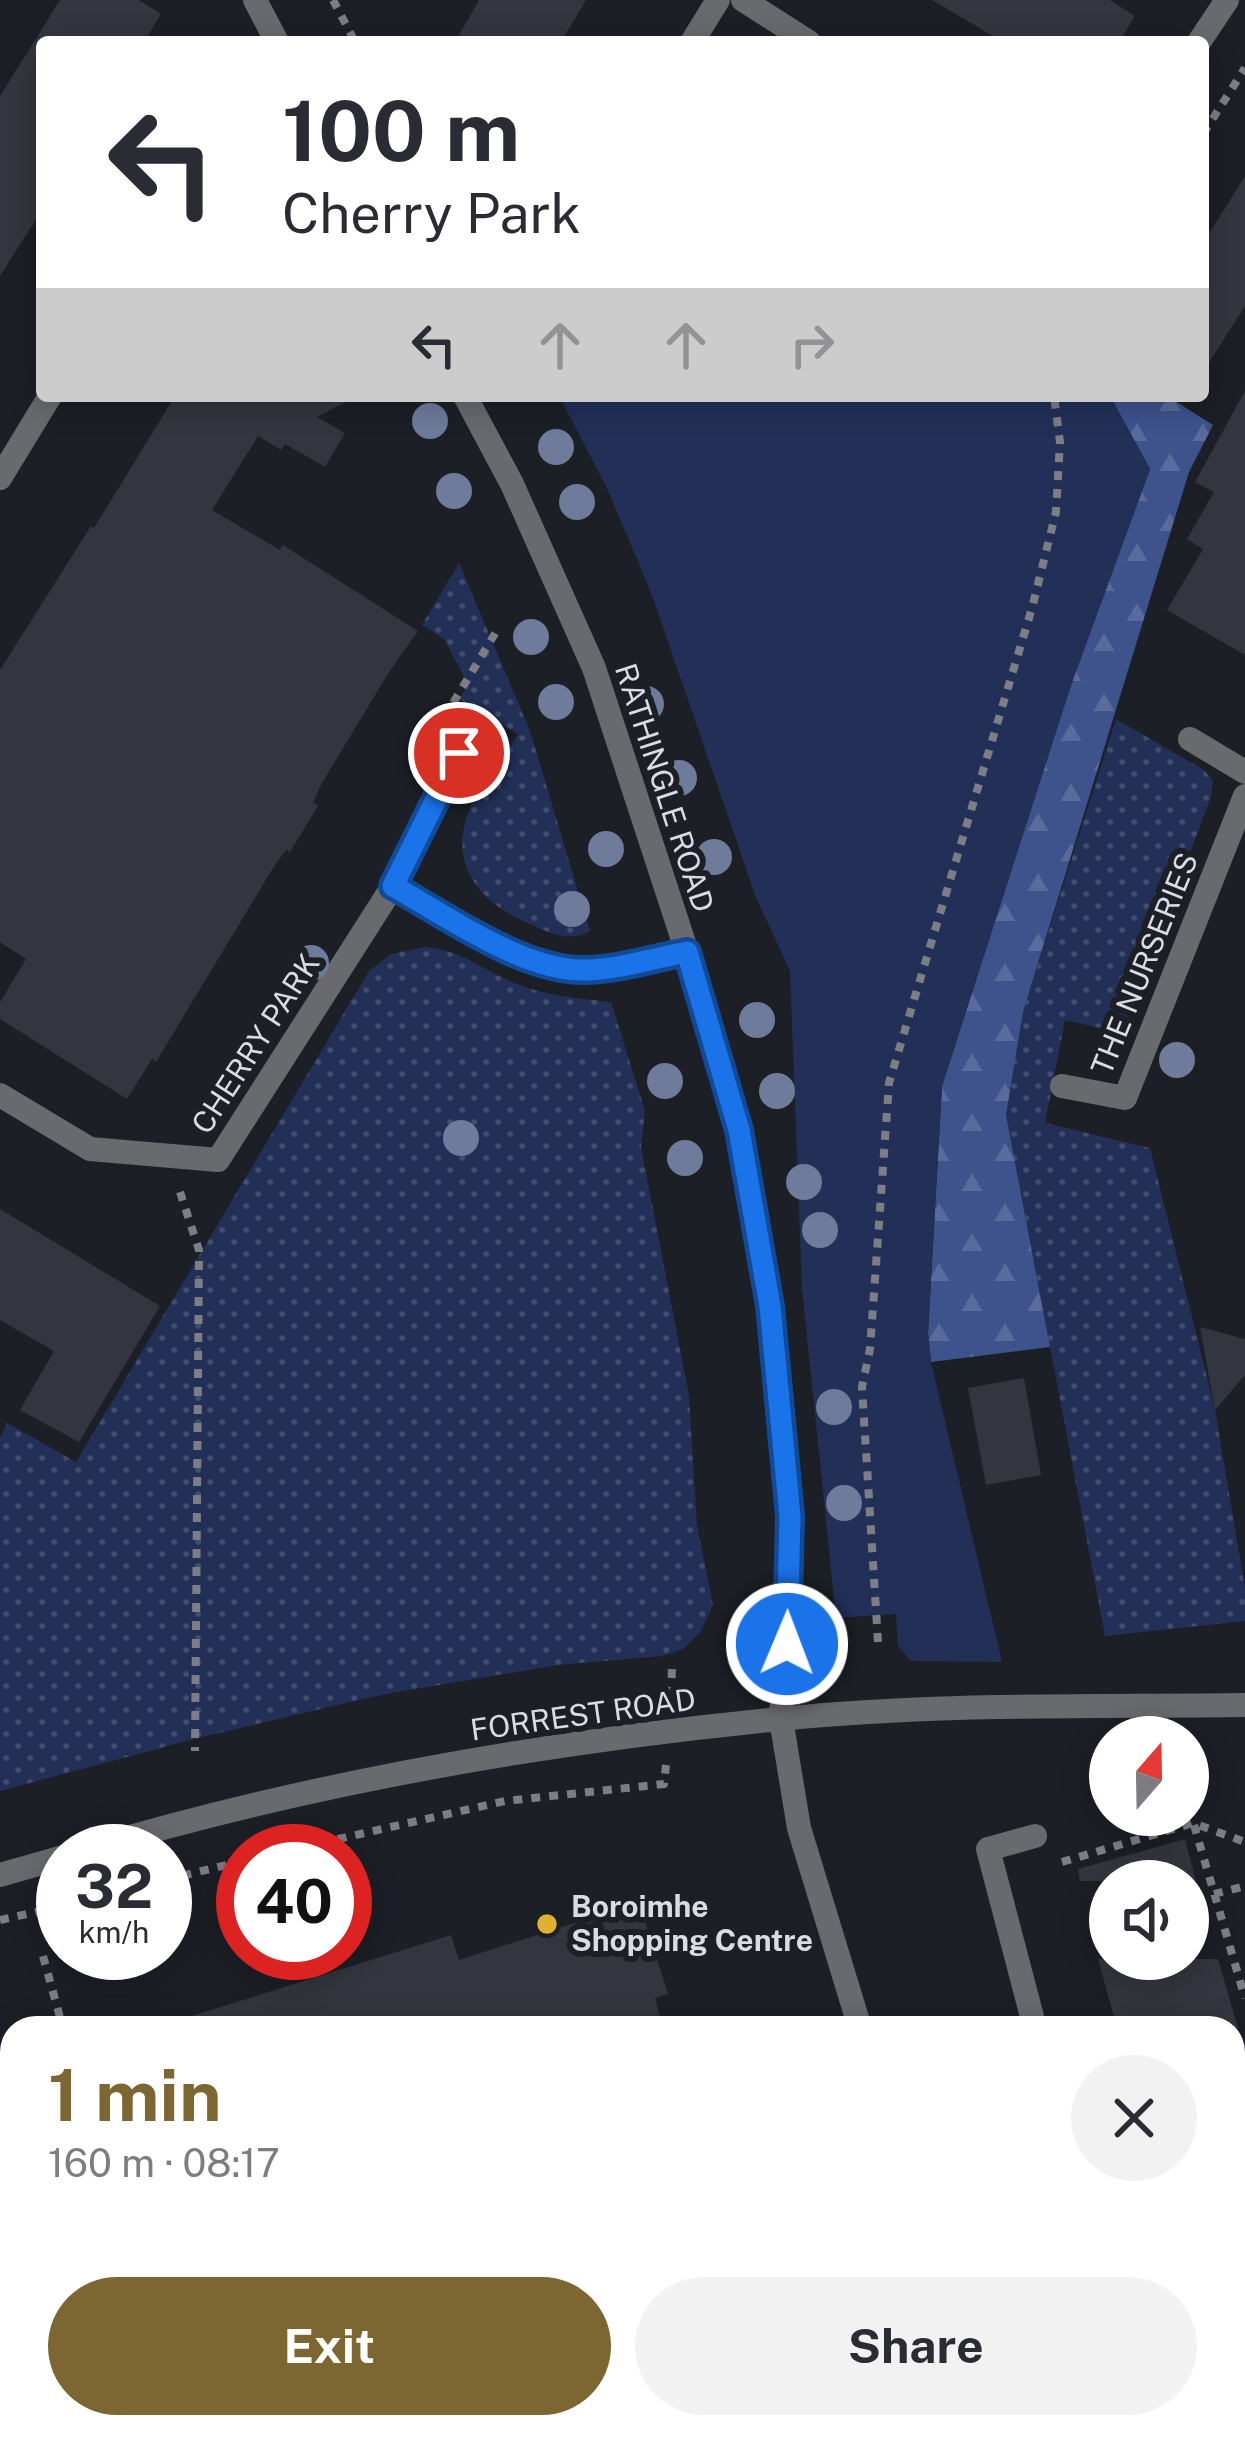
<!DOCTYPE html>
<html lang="en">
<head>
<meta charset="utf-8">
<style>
  :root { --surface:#fff; --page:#f2f2f3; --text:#2b2b33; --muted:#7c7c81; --accent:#7c6733 }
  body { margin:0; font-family:"Public Sans",sans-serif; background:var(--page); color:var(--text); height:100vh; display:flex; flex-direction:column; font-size:45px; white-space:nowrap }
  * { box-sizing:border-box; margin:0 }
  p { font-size:39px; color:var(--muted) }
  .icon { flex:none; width:66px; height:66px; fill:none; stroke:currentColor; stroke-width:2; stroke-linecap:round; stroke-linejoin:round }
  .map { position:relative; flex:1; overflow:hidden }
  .details { position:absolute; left:0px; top:2016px; width:1245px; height:423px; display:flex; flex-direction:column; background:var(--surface); border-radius:36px 36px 0 0; box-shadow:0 6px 30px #0003 }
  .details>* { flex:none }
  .top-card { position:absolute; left:36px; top:36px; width:1173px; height:366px; border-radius:12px; box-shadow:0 6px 30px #0003; background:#fff; color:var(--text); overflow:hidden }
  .needle { width:78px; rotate:20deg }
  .controls { position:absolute; left:1089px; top:1716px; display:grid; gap:24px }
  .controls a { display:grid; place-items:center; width:120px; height:120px; border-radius:50%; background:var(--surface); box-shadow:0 6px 30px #0003; font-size:60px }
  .speed { position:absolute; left:36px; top:1824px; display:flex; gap:24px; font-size:60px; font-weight:700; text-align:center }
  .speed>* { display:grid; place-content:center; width:156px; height:156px; border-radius:50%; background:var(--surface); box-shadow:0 6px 30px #0003; line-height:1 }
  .speed small { font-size:30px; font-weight:400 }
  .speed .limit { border:18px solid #d22; background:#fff; color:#111 }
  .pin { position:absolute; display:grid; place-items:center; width:102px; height:102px; color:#fff; margin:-51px; border:6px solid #fff; border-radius:50%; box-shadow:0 3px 12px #0007 }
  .me { position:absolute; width:132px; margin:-66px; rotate:1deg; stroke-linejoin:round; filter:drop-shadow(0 0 9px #0008) }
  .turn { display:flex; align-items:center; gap:42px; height:252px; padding:0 48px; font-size:54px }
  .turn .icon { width:156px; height:156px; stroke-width:2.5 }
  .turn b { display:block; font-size:84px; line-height:102px }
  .lanes { display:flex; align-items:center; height:114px; padding:0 48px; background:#0003; justify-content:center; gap:60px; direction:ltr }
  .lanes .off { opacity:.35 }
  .round { display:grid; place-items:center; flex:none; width:126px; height:126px; border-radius:63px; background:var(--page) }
  .head { display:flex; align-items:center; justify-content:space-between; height:204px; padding:0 48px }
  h1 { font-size:72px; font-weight:700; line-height:90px; color:var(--accent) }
  .action { display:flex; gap:24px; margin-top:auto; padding:24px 48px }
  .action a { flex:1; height:138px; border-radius:72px; background:var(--accent); color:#fff; font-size:48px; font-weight:700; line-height:138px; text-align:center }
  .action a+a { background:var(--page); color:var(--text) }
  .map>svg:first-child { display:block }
  .grass { fill:url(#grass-dots) }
  .forest { fill:url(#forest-firs) }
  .green { fill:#223058 }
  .building { fill:#33363e }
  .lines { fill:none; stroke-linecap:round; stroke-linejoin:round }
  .path { stroke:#7b7e84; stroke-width:8; stroke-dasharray:9 9; stroke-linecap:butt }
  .minor { stroke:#696a6e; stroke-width:24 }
  .tertiary { stroke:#696a6e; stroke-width:24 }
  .tree { fill:#6e7b9b }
  .route-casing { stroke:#114b97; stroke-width:30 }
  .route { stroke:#1a73e8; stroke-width:21 }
  .poi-dot { fill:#deb133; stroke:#1c1f26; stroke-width:4.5 }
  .labels { text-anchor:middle; stroke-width:12; stroke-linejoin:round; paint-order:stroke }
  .street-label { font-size:30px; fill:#dadce1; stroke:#1c1f26 }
  .poi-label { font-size:30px; font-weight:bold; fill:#dadce1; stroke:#1c1f26; text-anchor:start }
</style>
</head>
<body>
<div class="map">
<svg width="1245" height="2437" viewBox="0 0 1245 2437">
  <defs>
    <pattern id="grass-dots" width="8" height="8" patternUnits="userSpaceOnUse" patternTransform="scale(3)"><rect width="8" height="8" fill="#223058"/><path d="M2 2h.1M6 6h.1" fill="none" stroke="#424d70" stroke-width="1.8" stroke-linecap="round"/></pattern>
    <pattern id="forest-firs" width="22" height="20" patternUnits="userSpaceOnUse" patternTransform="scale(3)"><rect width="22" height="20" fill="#3e528c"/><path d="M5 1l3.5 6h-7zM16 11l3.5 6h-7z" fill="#596a9c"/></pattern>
  </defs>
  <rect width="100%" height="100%" fill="#1c1f26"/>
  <!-- grass -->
  <path class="grass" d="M459 563 530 731 590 931C567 943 550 933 528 923 487 906 452 872 465 823 472 792 502 761 518 734L460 699 468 684 444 639 422 625Z
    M1116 719 1204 770 1213 781 1211 797 1125 1025 1113 1031 1065 1020 1045 1123 1150 1148 1215 1410 1245 1588V1621L1105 1636 1006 1115 1023 1012Z
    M425 947C466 952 475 966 510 981 543 996 576 998 611 1002L645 1111 641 1147 689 1396 697 1526 713 1605 701 1631 683 1649 662 1656 558 1665 380 1695 194 1739 0 1791V1438L7 1423 76 1462 369 971 391 954Z"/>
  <!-- forest -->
  <path class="forest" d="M1110 396H1167L1213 425 1189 472 1023 1012 1006 1115 1050 1347 931 1362 928 1333 942 1086 1071 685 1150 469Z"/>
  <!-- green -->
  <path class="green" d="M559 396H1110L1150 469 1071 685 942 1086 928 1333 931 1362 1002 1662 911 1661 898 1646 896 1614 836 1618 802 1288 790 971 755 895 652 595 606 486Z"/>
  <!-- building -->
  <path class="building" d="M60 0H139L161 14 144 42H42V210L0 276V96Z
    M479 0H586L561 42H455Z
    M932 0H1110L1135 16 1119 42H1003Z
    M1245 176V306L1203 372V243Z
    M1245 391V655L1167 610 1203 549 1187 539 1214 492 1195 482Z
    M175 396H357L317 417 345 433 325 467 285 444 281 450 258 436 212 510 280 550 283 545 418 631 389 672 322 783 313 802 318 806 290 852 286 850 273 868 156 1062 152 1059 127 1099 0 1019V1002L26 959 0 942V670L91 526 94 528Z
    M0 1209 160 1306 79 1442 20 1410 54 1351 0 1320Z
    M1200 1327 1245 1339V1375L1215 1410Z
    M1024 1378 1041 1475 986 1485 968 1388Z
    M1185 1839 1196 1881H1080L1078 1869Z
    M639 1902 668 1994 655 1998 663 2028H184L182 2019 451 1935 459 1960Z
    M1098 1959H1218L1238 2028H1117Z"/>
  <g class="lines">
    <!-- path -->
    <path class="path" d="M333 0 355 42
      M1203 134 1245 68
      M444 718 496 632
      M180 1192 199 1250 195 1751
      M878 1642 862 1387 870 1349 889 1083 1032 608 1056 512 1060 442 1054 396
      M671 1696 672 1667
      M1194 1825 1245 1998
      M285 1851 505 1801 664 1784 666 1765
      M1062 1862 1193 1823 1245 1842
      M165 1880 243 1861
      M1214 1894 1245 1886
      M0 1920 63 1906
      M43 1956 63 2028
      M1233 2089 1245 2085
      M0 2150 12 2146
      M0 2328 12 2325
      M1098 2437 1114 2432"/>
    <!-- minor -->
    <path class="minor" d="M743 0 809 42
      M692 42 718 0
      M1199 42 1227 0
      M0 478 50 396
      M1190 739 1245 772
      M393 886C445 915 523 971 584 970 617 970 654 957 687 952
      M1062 1086 1125 1098 1245 796
      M0 1095 90 1149 218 1160 393 886 459 753
      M1035 1836 988 1849 1035 2028
      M1233 2330 1245 2327
      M0 2390 12 2388
      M212 2427 235 2437
      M172 2437 176 2427"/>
    <!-- tertiary -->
    <path class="tertiary" d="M255 0 277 42
      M465 396 512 484 594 668 687 952 739 1130 770 1306 790 1516 781 1719 799 1828 860 2028
      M82 1851C309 1783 544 1742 780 1719 934 1703 1091 1707 1245 1705
      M0 1875 63 1857
      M977 2427 980 2437"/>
  </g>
  <!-- trees -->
  <g class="tree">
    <circle cx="430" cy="421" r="18"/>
    <circle cx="556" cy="447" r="18"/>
    <circle cx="454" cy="491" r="18"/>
    <circle cx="577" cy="502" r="18"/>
    <circle cx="531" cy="637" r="18"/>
    <circle cx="556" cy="702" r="18"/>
    <circle cx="646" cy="704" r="18"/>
    <circle cx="679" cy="778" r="18"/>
    <circle cx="606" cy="849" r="18"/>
    <circle cx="714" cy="857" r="18"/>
    <circle cx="572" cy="909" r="18"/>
    <circle cx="311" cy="963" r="18"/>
    <circle cx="757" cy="1020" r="18"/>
    <circle cx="1177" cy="1060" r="18"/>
    <circle cx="665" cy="1081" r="18"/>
    <circle cx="777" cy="1091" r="18"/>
    <circle cx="461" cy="1138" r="18"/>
    <circle cx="685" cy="1158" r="18"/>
    <circle cx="804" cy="1182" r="18"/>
    <circle cx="820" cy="1230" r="18"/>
    <circle cx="834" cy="1407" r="18"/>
    <circle cx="844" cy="1503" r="18"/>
  </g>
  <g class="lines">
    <!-- route casing -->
    <g class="route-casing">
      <path id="route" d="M459 753 393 886C445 915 523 971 584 970 617 970 654 958 687 952L739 1130 770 1306 790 1516 787 1644"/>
    </g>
    <!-- route -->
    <use href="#route" class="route"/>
  </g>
  <!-- markers -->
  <circle class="poi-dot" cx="547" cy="1924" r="12"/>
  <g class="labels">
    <!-- street labels -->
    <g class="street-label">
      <text transform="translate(664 788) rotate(72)" y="10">RATHINGLE ROAD</text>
      <text transform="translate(1145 964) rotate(-68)" y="10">THE NURSERIES</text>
      <text transform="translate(256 1044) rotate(-57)" y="10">CHERRY PARK</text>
      <text transform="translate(583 1715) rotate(-8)" y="10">FORREST ROAD</text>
    </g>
    <!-- poi labels -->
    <g class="poi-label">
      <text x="571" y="1917">Boroimhe<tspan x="571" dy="34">Shopping Centre</tspan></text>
    </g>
  </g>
</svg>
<div class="controls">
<a><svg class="needle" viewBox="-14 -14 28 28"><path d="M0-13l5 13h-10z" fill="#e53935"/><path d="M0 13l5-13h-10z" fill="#7c7c81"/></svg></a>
<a><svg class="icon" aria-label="sound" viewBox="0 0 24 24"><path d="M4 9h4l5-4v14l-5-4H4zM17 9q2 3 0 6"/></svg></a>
</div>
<div class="speed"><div>32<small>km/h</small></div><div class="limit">40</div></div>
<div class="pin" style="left:459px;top:753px;background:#d93025"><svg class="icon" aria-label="arrive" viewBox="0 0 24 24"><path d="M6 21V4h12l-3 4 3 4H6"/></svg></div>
<svg class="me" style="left:787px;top:1644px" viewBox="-20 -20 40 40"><circle r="17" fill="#1a73e8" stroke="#fff" stroke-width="3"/><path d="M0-11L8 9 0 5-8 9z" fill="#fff"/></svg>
<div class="top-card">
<div class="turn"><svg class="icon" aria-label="left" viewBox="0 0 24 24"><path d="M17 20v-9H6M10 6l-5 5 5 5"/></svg><div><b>100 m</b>Cherry Park</div></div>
<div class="lanes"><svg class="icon" aria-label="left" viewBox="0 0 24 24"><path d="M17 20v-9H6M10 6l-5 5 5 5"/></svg><svg class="icon off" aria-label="ahead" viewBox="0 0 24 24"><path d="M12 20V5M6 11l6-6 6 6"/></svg><svg class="icon off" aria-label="ahead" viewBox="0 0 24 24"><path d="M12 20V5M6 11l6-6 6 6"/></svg><svg class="icon off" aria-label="right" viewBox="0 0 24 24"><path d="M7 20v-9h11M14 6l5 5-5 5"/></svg></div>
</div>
<section class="details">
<div class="head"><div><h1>1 min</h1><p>160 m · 08:17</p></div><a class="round"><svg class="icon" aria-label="close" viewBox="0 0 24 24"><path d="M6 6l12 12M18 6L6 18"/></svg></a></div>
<div class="action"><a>Exit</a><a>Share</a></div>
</section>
</div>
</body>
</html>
